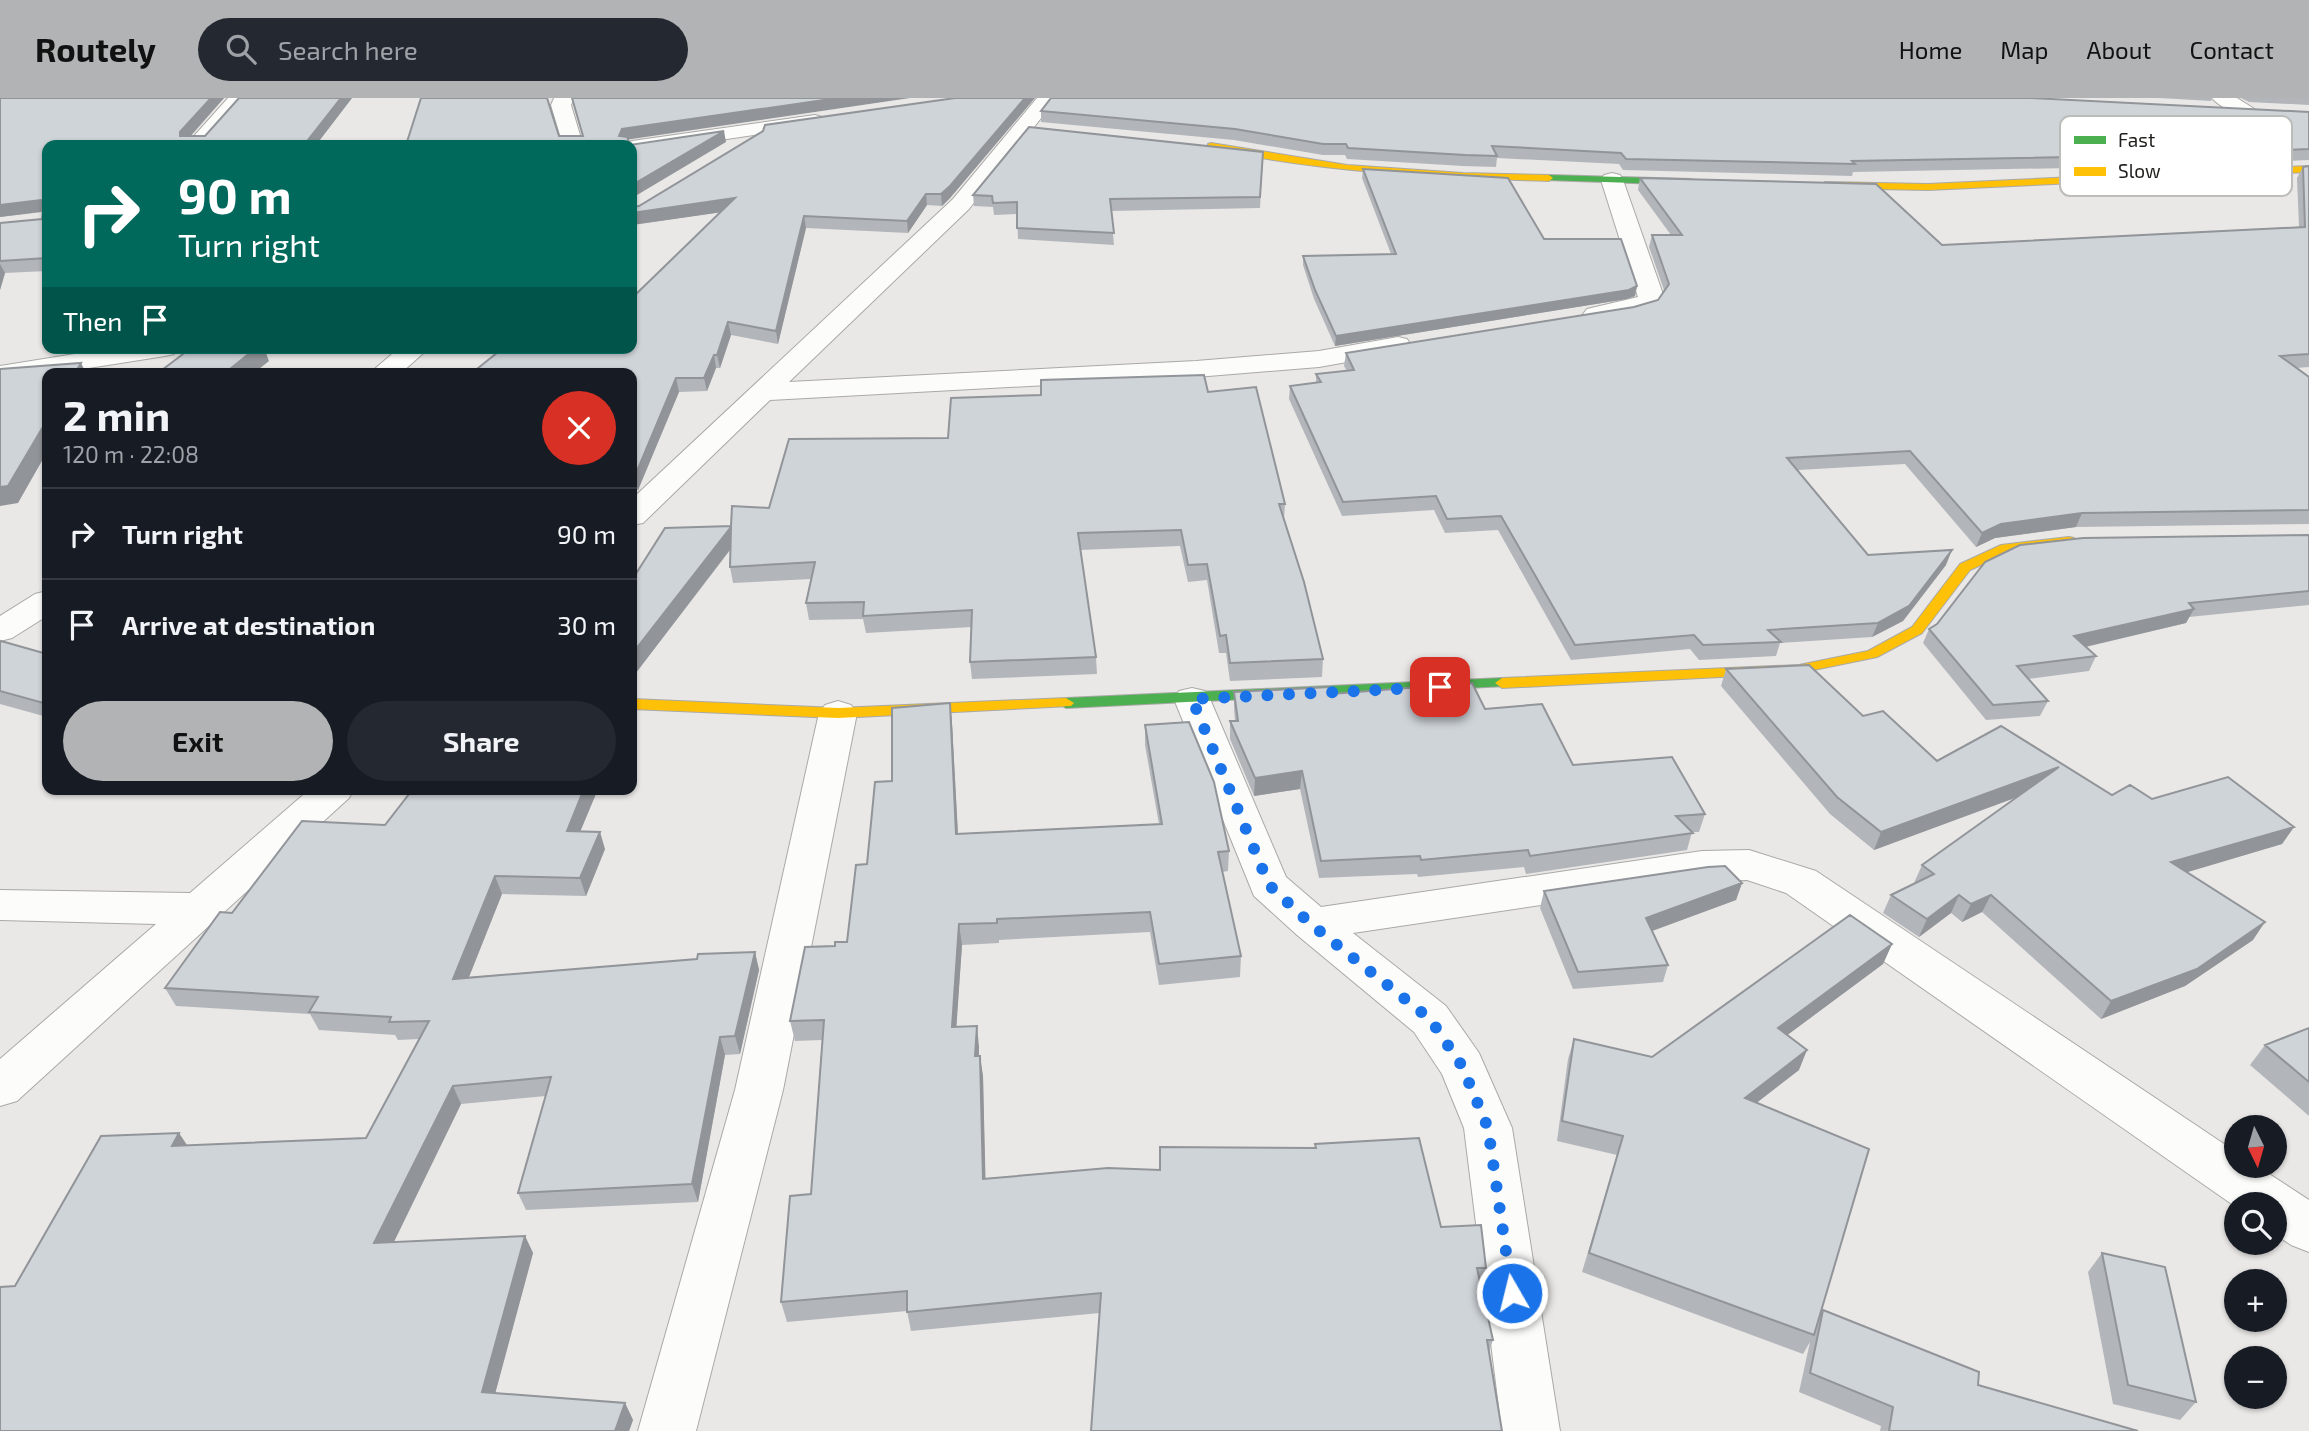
<!DOCTYPE html>
<html lang="en">
<head>
<meta charset="utf-8">
<style>
  :root { --surface:#171b24; --page:#242831; --text:#f1f3f6; --muted:#9ea1a6; --line:#363941; --accent:#b2b3b4 }
  body { margin:0; font-family:"Exo 2",sans-serif; background:var(--page); color:var(--text); height:100vh; display:flex; flex-direction:column; font-size:26px; white-space:nowrap }
  * { box-sizing:border-box; margin:0 }
  p { font-size:23px; color:var(--muted) }
  .icon { flex:none; width:38px; height:38px; fill:none; stroke:currentColor; stroke-width:2; stroke-linecap:round; stroke-linejoin:round }
  .map { position:relative; flex:1; overflow:hidden }
  .side { position:absolute; left:42px; top:270px; width:595px; height:427px; display:flex; flex-direction:column; background:var(--surface); border-radius:14px; box-shadow:0 2px 5px #0004 }
  .side>* { flex:none }
  .banner { position:absolute; left:42px; top:42px; width:595px; height:214px; border-radius:14px; box-shadow:0 2px 5px #0004; background:#00695c; color:#fff; overflow:hidden }
  .needle { width:46px; rotate:175deg }
  .buttons { position:absolute; left:2224px; top:1017px; display:grid; gap:14px }
  .buttons a { display:grid; place-items:center; width:63px; height:63px; border-radius:50%; background:var(--surface); box-shadow:0 2px 5px #0004; font-size:35px }
  .pin { position:absolute; display:grid; place-items:center; width:60px; height:60px; color:#fff; margin:-30px; border-radius:14px; box-shadow:0 4px 10px #0006 }
  .me { position:absolute; width:77px; margin:-38px; rotate:352deg; stroke-linejoin:round; filter:drop-shadow(0 0 5px #0008) }
  .turn { display:flex; align-items:center; gap:24px; height:147px; padding:0 21px; font-size:32px }
  .turn .icon { width:91px; height:91px; stroke-width:2.5 }
  .turn b { display:block; font-size:49px; line-height:60px }
  .then { display:flex; align-items:center; height:66px; padding:0 21px; background:#0003; gap:14px; font-size:26px }
  .round { display:grid; place-items:center; flex:none; width:74px; height:74px; border-radius:37px; background:var(--page) }
  .summary { display:flex; align-items:center; justify-content:space-between; height:119px; padding:0 21px }
  h1 { font-size:42px; font-weight:700; line-height:52px }
  .primary-button { display:flex; gap:14px; margin-top:auto; padding:14px 21px }
  .primary-button a { flex:1; height:80px; border-radius:42px; background:var(--accent); color:#111; font-size:28px; font-weight:700; line-height:80px; text-align:center }
  .primary-button a+a { background:var(--page); color:var(--text) }
  ul { padding:0; list-style:none }
  li { display:flex; align-items:center; gap:21px; height:91px; padding:0 21px; border-top:2px solid var(--line) }
  li div { flex:1 }
  li b { display:block; font-size:26px }
  li em { font-style:normal }
  header { display:flex; align-items:center; gap:42px; box-sizing:border-box; height:98px; padding:0 35px; background:var(--accent); color:#111 }
  header strong { font-size:33px }
  nav { display:flex; gap:38px; margin-inline-start:auto; font-size:24px }
  .search { width:490px; height:63px; background:var(--page); display:flex; align-items:center; gap:18px; box-sizing:border-box; padding:0 24px; border-radius:38px; color:var(--muted); font-size:26px }
  .map>svg:first-child { display:block }
  .lines { fill:none; stroke-linecap:round; stroke-linejoin:round }
  .street-casing { stroke:#aaa9a7; stroke-width:2 }
  .fast-casing { stroke:#aaa9a7; stroke-width:2 }
  .slow-casing { stroke:#aaa9a7; stroke-width:2 }
  .street { fill:#fcfcfb; fill-rule:evenodd }
  .fast { fill:#4caf50; fill-rule:evenodd }
  .slow { fill:#ffc107; fill-rule:evenodd }
  .wall { fill:#b2b6bb }
  .shaded-wall { fill:#919498 }
  .building { fill:#cfd4d9; stroke:#919498; stroke-width:2 }
  .route { stroke:#1a73e8; stroke-width:12; stroke-dasharray:0 21.6 }
  .key { fill:#fff; stroke:#bcbcbb; stroke-width:2 }
  .key-label { font-size:19px; fill:#1f1e1c }
</style>
</head>
<body>
<header>
<strong>Routely</strong>
<div class="search"><svg class="icon" aria-label="search" viewBox="0 0 24 24"><circle cx="10" cy="10" r="6"/><path d="M15 15l6 6"/></svg>Search here</div>
<nav><a>Home</a><a>Map</a><a>About</a><a>Contact</a></nav>
</header>
<div class="map">
<svg width="2309" height="1333" viewBox="0 0 2309 1333">
  <rect width="100%" height="100%" fill="#eae8e6"/>
  <g class="lines">
    <!-- street casing -->
    <g class="street-casing">
      <path id="street" d="M228 0H249L207 47H186Z
        M554 0H574L571 7 583 47H563L551 7Z
        M1037 0H1057L969 111 789 284 1196 263 1319 253 1398 239 1407 241 1411 247 1407 253 1398 255 1319 269 1196 279 770 302 643 425 632 427V401L953 101Z
        M2212 0H2237L2256 12 2253 16C2240 20 2221 10 2212 0Z
        M815 17 822 19 825 23 822 27 632 55V47H623L632 43Z
        M1612 75 1620 77 1623 82 1664 199 1654 212 1596 224 1587 221 1583 216 1587 211 1638 199 1601 82 1604 77Z
        M112 250H178L174 256 165 258 0 284V268Z
        M399 250H429L401 275H370Z
        M47 493V518L12 540 0 543V518L35 496Z
        M1192 590 1205 593 1210 601 1286 779 1321 809 1702 753 1749 752 1816 773 2236 1054V1068H2257L2309 1102V1154L2291 1147 2275 1136V1106H2236V1109L1786 795 1747 782 1702 783 1353 835 1446 908 1479 955 1512 1030 1560 1333H1502L1464 1030 1442 976 1414 934 1297 837 1254 798 1174 601 1179 593Z
        M838 603 851 607 857 615 783 992 696 1333H638L735 992 819 615 825 607Z
        M310 691H354L349 700 17 1003 0 1008V961L156 826 0 822V792L190 795Z"/>
    </g>
    <!-- fast casing -->
    <g class="fast-casing">
      <path id="fast" d="M1549 77 1691 81 1695 84 1691 87 1546 82 1545 80Z
        M1502 580 1507 582 1509 585 1507 588 1066 610 1058 605 1066 600Z"/>
    </g>
    <!-- slow casing -->
    <g class="slow-casing">
      <path id="slow" d="M1211 45 1347 67 1463 75 1549 77 1553 80 1549 83C1434 80 1320 74 1208 50V46Z
        M2309 68V74L1928 92 1825 90 1821 87 1825 84 1928 86Z
        M2069 439 2074 440V446L2009 454 1970 472 1922 535 1877 559 1799 575 1502 590 1495 585 1502 580 1799 567 1868 553 1912 529 1960 466 2001 447Z
        M1066 600 1074 605 1071 608 838 620 632 611V601L838 610Z"/>
    </g>
    <!-- street -->
    <use href="#street" class="street"/>
    <!-- fast -->
    <use href="#fast" class="fast"/>
    <!-- slow -->
    <use href="#slow" class="slow"/>
  </g>
  <!-- wall -->
  <path class="wall" d="M0 0H224L191 38H205L352 0 316 47H47V173L5 175 0 192V125L42 121 43 114 0 119Z
    M2159 0H2212L2211 3Z
    M2241 0H2309V7L2249 4Z
    M1041 13 2309 14V62L2173 68 1853 74 1852 78 1623 72 1619 66 1497 60 1496 69 1463 68 1347 61 1345 57H1323L1234 42 1041 24Z
    M763 33 951 99 942 108 927 107 908 135 806 130 778 246 731 237 720 270H716L707 293 679 294 638 392 632 391V250L721 114 632 127 639 108Z
    M1263 54 1260 110 1111 113 1114 147 1018 141 1017 116 994 117 993 109 974 108 973 97Z
    M2309 68V269L2296 270 2309 279V426L2076 429 1995 440 1976 449 1905 366 1798 372 1868 457 1946 467 1903 523 1872 539 1780 545 1776 558 1699 562 1690 551 1571 562 1498 432 1445 435 1434 412 1342 418 1289 301 1290 288 1316 285V276L1347 273 1344 268 1346 255 1634 209 1658 202 1664 192 1649 149 1652 137H1671L1638 92 1640 80 1942 147 2299 129 2297 80 2303 69Z
    M1363 71 1544 141 1637 188 1635 198 1627 201 1335 248 1314 201 1303 167V158L1391 156 1362 80Z
    M1208 294 1285 406 1284 421 1323 561 1322 579 1230 583 1226 555H1219L1207 482 1188 484 1180 448 1080 452 1096 559 1097 576 972 581 970 564 972 529 866 535 863 521 809 522 806 505 811 481 733 485 730 469 731 451 632 580 731 428 769 410 948 340Z
    M2309 437V507L2189 519 2186 525 2086 549 2096 558 2089 573 2028 581 2048 603 2040 618 1986 622 1923 545 1929 531Z
    M0 545 47 556V619L0 606Z
    M1726 571 1863 618 1937 663 2112 697 2152 701 2294 729 2282 746 2187 774 2253 842 2185 888 2101 921 1982 814 1962 824 1951 815 1919 839 1883 815 1891 797 1915 785H1914L1922 767 2018 698 1874 752 1830 716 1721 588Z
    M1234 594 1332 596 1485 611 1573 667 1705 716 1699 734H1692L1687 752 1526 776 1524 769 1418 779 1417 776 1319 780 1300 691 1254 698 1230 641V623H1235L1234 611Z
    M950 605 952 625 958 736 1159 726 1145 647V627L1229 753 1228 773 1222 774 1241 858 1240 879 1159 887 1150 834 999 842V845L962 847 956 929 979 949V958L983 978 985 1081 1160 1072 1315 1050V1046L1441 1129 1486 1170 1481 1189 1493 1242 1489 1254 1100 1215 911 1233 907 1213 787 1224 781 1204 811 1096 822 942 795 943 790 923 835 848 847 844 867 766Z
    M413 691H598L580 733 605 751 586 798 502 796 469 879 697 861 755 854 759 872 740 956 725 957 698 1104 526 1112 518 1095 546 998 461 1006 394 1144 525 1138 533 1155 495 1295 625 1305 633 1322 629 1333 15 1188 188 1047 366 1040 419 941 398 942 395 937 319 932 310 916 176 908 165 890 232 815 385 727Z
    M1742 785 1736 802 1652 833 1668 867 1663 884 1573 891 1540 810 1544 793Z
    M1892 846 1883 866 1787 937 1799 972 1756 1005 1819 1220 1823 1212 1978 1287 2138 1333H1880L1881 1328 1799 1294 1810 1244 1803 1256 1582 1174 1617 1057 1557 1043 1568 961 1574 941 1652 959Z
    M2309 930V1018L2250 967 2265 947Z
    M2102 1155 2196 1304 2180 1322 2113 1306 2088 1174Z"/>
  <!-- shaded-wall -->
  <path class="shaded-wall" d="M211 0H224L184 45 180 38V34Z
    M341 0H352L316 47H304Z
    M838 0H910L625 42 619 38 622 31Z
    M1025 0H1035L951 99 942 108 941 96Z
    M724 33 726 44 632 100V87Z
    M926 96 927 107 908 135 907 123Z
    M735 100 737 112 632 127V115Z
    M41 102 47 113 0 119V107Z
    M804 118 806 130 778 246 776 233Z
    M0 166 5 175 0 192Z
    M1637 188 1635 198 1627 201 1335 248 1336 238Z
    M728 224 731 237 720 270 717 257Z
    M256 250H264L269 263 254 275H225Z
    M714 257 716 270 707 293 704 280Z
    M81 265 86 275H75Z
    M676 280 679 294 638 392 635 378Z
    M47 322V354L18 405 0 408V389Z
    M2082 415 2076 429 1995 440 1976 449 1982 435 2001 426Z
    M731 429 735 445 632 580V556Z
    M1952 452 1946 467 1903 523 1872 539 1878 525Z
    M2194 511 2186 525 2067 553 2074 538Z
    M950 605 952 625 959 756 956 736Z
    M2059 669 2050 687 1874 752 1881 734Z
    M1302 673 1300 691 1254 698 1255 680Z
    M584 691H598L573 751 567 733Z
    M2294 729 2282 746 2161 782 2171 764Z
    M600 734 605 751 586 798 580 780Z
    M495 778 502 796 461 899 453 881Z
    M1742 785 1736 802 1641 837 1646 820Z
    M1959 797 1951 815 1919 839 1927 821Z
    M1991 797 1982 814 1962 824 1971 806Z
    M2265 824 2253 842 2185 888 2101 921 2111 903Z
    M959 826 962 847 955 950 952 929Z
    M1892 846 1883 866 1770 950 1778 930Z
    M755 854 759 872 740 956 735 938Z
    M977 928 979 949 978 979 975 958Z
    M720 939 725 957 698 1104 692 1086Z
    M1807 952 1799 972 1737 1020 1745 1000Z
    M980 958 983 978 986 1101 983 1081Z
    M453 988 461 1006 385 1162 374 1145Z
    M179 1035 191 1053 172 1048Z
    M525 1138 533 1155 491 1311 482 1294Z
    M625 1305 633 1322 629 1333H615Z"/>
  <!-- building -->
  <path class="building" d="M0 0H211L180 34V38H205L239 0H341L304 47H47V160L0 163V125L42 121 44 104 41 102 0 107Z
    M421 0H547L559 38H583L572 0H838L622 31 619 38 627 39 630 47 724 33 632 87V47H406Z
    M955 0H1025L950 88 941 96H926L907 123 804 118 776 233 728 224 717 257H714L704 280H676L635 378 632 377V275H472L503 250H632V200L735 100 632 115V109L639 108 763 33 765 27Z
    M1051 0H2031L2309 14V51L2177 57 1852 63 1855 66 1626 61 1621 55 1492 48 1497 58 1465 57 1348 50 1346 46H1323L1235 31 1041 13Z
    M1029 29 1263 54 1260 99 1110 101 1114 135 1017 130V104L993 105 992 98 973 97Z
    M2309 68V256L2280 258 2309 279V412L2082 415 2001 426 1982 435 1910 353 1787 360 1868 457 1952 452 1909 508 1878 525 1768 532 1781 544 1703 547 1694 537 1575 547 1501 418 1447 421 1436 398 1343 404 1290 288 1321 284 1316 276 1354 272 1346 255 1634 209 1658 202 1669 186 1652 137H1682L1640 80 1876 86 1942 147 2305 129 2303 69Z
    M1363 71 1508 80 1544 141H1621L1637 188 1629 192 1336 238 1315 192 1303 158 1396 156Z
    M191 250H256L225 275H158Z
    M81 265 75 275H47V322L8 388 0 389V271Z
    M1204 277 1208 294 1256 289 1285 406H1279L1304 484 1323 561 1230 565 1226 537 1220 538 1207 466 1188 467 1181 432 1078 435 1096 559 970 564 972 512 863 518 864 504 806 505 815 464 730 469 731 429 632 556V482L665 430 731 428 732 408 769 410 789 341 948 340 951 300 1041 297V282Z
    M2309 437V493L2189 505 2194 511 2074 538 2096 558 2017 568 2048 603 1993 607 1929 531 1937 526 1985 464 2020 447 2083 440Z
    M1 543 47 556V606L0 593V545Z
    M1809 567 1863 618 1883 613 1937 663 2001 628 2112 697 2130 687 2152 701 2228 679 2294 729 2171 764 2265 824 2197 871 2111 903 1991 797 1971 806 1959 797 1927 821 1891 797 1934 776 1922 767 2059 669 1881 734 1837 699 1726 571Z
    M1472 585 1485 611 1542 606 1573 667 1672 659 1705 716 1676 718 1693 735 1530 758 1528 752 1421 762 1420 758 1321 763 1302 673 1255 680 1230 623H1238L1234 594 1330 589 1332 596Z
    M950 605 956 736 1162 726 1145 627 1189 624 1214 684 1229 753 1218 754 1241 858 1159 866 1150 814 997 821V825L959 826 952 929 977 928 975 958H980L983 1081 1108 1070 1160 1072V1049L1316 1050 1315 1046 1419 1040 1441 1129 1481 1127 1486 1170H1477L1493 1242H1487L1502 1333H1091L1101 1195 907 1214V1193L781 1204 790 1098 811 1096 824 922 790 923 805 849 835 848V844H847L856 767 867 766 875 684 892 683V610Z
    M413 691H584L567 733 600 734 580 780 495 778 453 881 697 861 698 856 755 854 735 938 720 939 692 1086 518 1095 551 979 453 988 374 1145 525 1138 482 1294 625 1305 615 1333H0V1189L15 1188 101 1038 179 1035 172 1048 366 1040 429 923 389 924 391 919 309 914 318 899 165 890 220 814 232 815 302 723 385 727Z
    M1725 768 1742 785 1646 820 1668 867 1578 874 1544 793 1708 769Z
    M1850 817 1892 846 1778 930 1807 952 1745 1000 1869 1051 1814 1237 1589 1155 1623 1038 1562 1023 1574 941 1652 959Z
    M2309 930V984L2265 947Z
    M2102 1155 2165 1169 2196 1304 2128 1287Z
    M1823 1212 1979 1274 1978 1287 2138 1333H1889L1893 1309 1810 1275Z"/>
  <g class="lines">
    <!-- route -->
    <path class="route" d="M1440 589 1192 601 1269 787 1312 827 1430 921 1462 968 1488 1030 1512 1195"/>
  </g>
  <!-- legend -->
  <rect x="2060" y="18" width="232" height="80" rx="10" class="key"/>
  <rect x="2074" y="38" width="32" height="8" fill="#4caf50"/>
  <rect x="2074" y="69" width="32" height="9" fill="#ffc107"/>
  <g class="key-label">
    <text x="2118" y="49">Fast</text>
    <text x="2118" y="80">Slow</text>
  </g>
</svg>
<div class="buttons">
<a><svg class="needle" viewBox="-14 -14 28 28"><path d="M0-13l5 13h-10z" fill="#e53935"/><path d="M0 13l5-13h-10z" fill="#9ea1a6"/></svg></a>
<a><svg class="icon" aria-label="search" viewBox="0 0 24 24"><circle cx="10" cy="10" r="6"/><path d="M15 15l6 6"/></svg></a>
<a>+</a>
<a>−</a>
</div>
<div class="pin" style="left:1440px;top:589px;background:#d93025"><svg class="icon" aria-label="arrive" viewBox="0 0 24 24"><path d="M6 21V4h12l-3 4 3 4H6"/></svg></div>
<svg class="me" style="left:1512px;top:1195px" viewBox="-20 -20 40 40"><circle r="17" fill="#1a73e8" stroke="#fff" stroke-width="3"/><path d="M0-11L8 9 0 5-8 9z" fill="#fff"/></svg>
<div class="banner">
<div class="turn"><svg class="icon" aria-label="right" viewBox="0 0 24 24"><path d="M7 20v-9h11M14 6l5 5-5 5"/></svg><div><b>90 m</b>Turn right</div></div>
<div class="then">Then<svg class="icon" aria-label="arrive" viewBox="0 0 24 24"><path d="M6 21V4h12l-3 4 3 4H6"/></svg></div>
</div>
<section class="side">
<div class="summary"><div><h1>2 min</h1><p>120 m · 22:08</p></div><a class="round" style="background:#d93025;color:#fff"><svg class="icon" aria-label="close" viewBox="0 0 24 24"><path d="M6 6l12 12M18 6L6 18"/></svg></a></div>
<ul>
<li><svg class="icon" aria-label="right" viewBox="0 0 24 24"><path d="M7 20v-9h11M14 6l5 5-5 5"/></svg><div><b>Turn right</b></div><em>90 m</em></li>
<li><svg class="icon" aria-label="arrive" viewBox="0 0 24 24"><path d="M6 21V4h12l-3 4 3 4H6"/></svg><div><b>Arrive at destination</b></div><em>30 m</em></li>
</ul>
<div class="primary-button"><a>Exit</a><a>Share</a></div>
</section>
</div>
</body>
</html>
